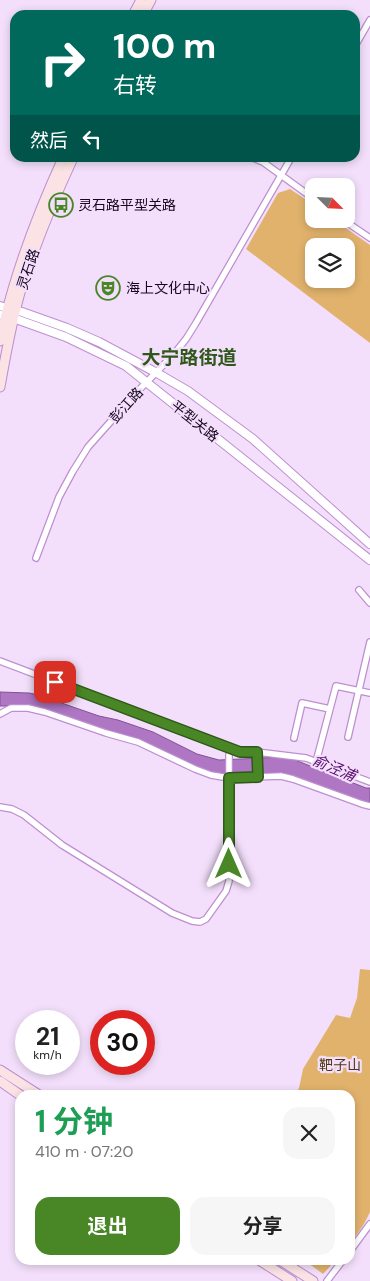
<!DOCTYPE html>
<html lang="zh">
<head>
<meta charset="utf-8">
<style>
  :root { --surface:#fff; --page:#f6f6f6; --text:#222; --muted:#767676; --accent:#498726 }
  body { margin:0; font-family:"DM Sans","Noto Sans SC",sans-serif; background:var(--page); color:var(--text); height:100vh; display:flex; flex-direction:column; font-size:19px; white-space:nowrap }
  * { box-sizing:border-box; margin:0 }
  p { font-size:16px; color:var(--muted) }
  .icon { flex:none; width:28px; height:28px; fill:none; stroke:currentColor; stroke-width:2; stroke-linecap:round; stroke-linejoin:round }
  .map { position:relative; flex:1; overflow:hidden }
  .panel { position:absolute; left:15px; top:1090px; width:340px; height:175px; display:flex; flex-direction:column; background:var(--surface); border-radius:15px; box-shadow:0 2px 8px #0003 }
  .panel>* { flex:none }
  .top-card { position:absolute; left:10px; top:10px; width:350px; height:152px; border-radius:15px; box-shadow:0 2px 8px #0003; background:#00695c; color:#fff; overflow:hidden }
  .needle { width:32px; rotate:114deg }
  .buttons { position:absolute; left:305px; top:178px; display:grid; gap:10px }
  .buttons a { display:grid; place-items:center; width:50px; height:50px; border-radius:10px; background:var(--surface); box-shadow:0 2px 8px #0003; font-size:25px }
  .speed { position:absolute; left:15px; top:1010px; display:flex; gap:10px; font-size:25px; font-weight:700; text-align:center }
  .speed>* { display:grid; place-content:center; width:65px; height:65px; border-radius:50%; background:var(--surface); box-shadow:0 2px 8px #0003; line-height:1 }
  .speed small { font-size:12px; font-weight:400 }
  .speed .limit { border:8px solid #d22; background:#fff; color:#111 }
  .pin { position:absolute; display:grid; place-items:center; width:42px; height:42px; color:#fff; margin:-21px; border-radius:10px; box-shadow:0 2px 8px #0006 }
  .me { position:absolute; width:55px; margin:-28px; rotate:0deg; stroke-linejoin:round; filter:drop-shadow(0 0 4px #0008) }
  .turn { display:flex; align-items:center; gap:18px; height:105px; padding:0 20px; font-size:22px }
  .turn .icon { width:65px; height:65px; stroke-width:2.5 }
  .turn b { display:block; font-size:35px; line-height:42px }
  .then { display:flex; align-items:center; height:48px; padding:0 20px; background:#0003; gap:10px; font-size:19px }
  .round { display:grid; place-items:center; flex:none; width:52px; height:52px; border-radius:15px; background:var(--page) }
  .headline { display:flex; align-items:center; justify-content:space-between; height:85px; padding:0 20px }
  h1 { font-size:30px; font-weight:700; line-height:38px; color:#1e9e55 }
  .cta { display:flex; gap:10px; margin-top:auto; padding:10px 20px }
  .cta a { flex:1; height:58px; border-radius:15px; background:var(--accent); color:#fff; font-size:20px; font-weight:700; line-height:58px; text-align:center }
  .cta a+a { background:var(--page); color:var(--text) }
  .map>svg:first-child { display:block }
  .green { fill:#e1b26c; fill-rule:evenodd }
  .water { fill:#ae76c3; stroke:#815491 }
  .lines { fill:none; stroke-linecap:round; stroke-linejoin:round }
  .minor-casing { stroke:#be8fd1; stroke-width:8 }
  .tertiary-casing { stroke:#be8fd1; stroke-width:10 }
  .secondary-casing { stroke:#be8fd1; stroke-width:11 }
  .minor { stroke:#fff; stroke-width:5.5 }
  .tertiary { stroke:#fff; stroke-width:8 }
  .secondary { stroke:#fbe2e4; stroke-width:9 }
  .route-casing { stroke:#2f5819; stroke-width:12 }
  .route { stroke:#498726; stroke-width:9 }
  .labels { text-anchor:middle; stroke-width:4.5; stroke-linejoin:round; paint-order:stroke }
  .poi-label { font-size:14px; fill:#17061d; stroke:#f3dffb; text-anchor:start }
  .street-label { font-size:14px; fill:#17061d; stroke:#f3dffb }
  .park-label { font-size:14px; fill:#4f3811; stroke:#f3dffb }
  .water-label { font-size:15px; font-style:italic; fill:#570b6e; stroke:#f3dffb }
  .district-label { font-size:19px; font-weight:bold; fill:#30571b; stroke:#f3dffb }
</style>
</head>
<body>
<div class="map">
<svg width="370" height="1281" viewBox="0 0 370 1281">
  <rect width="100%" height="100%" fill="#f3dffb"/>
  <!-- green -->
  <path class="green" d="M290 189 314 205V219H333L370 245V343L246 249 278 193ZM314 246H346V279H314Z
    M360 969 370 970V1212L364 1224 350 1244V1095H295L299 1088 303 1069 336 1015 350 1018 357 998Z
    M304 1260H336L323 1274Z"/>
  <!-- water -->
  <path class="water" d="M0 692 29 693 39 695 73 707 99 716 118 720 153 732 197 754 219 760 283 757 295 760 366 788H370V804L284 773 217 774 207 772 176 757 22 706H0Z"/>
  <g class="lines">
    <!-- minor casing -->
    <g class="minor-casing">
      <path id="minor" d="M355 46 370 20
        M253 158 263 162 314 199
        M342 219 370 238
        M36 558 59 497 73 471 88 447 137 392 174 354 186 339 196 323 291 158
        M359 590 370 603
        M0 661 240 752H257L306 758 370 782
        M0 714 11 708H28L45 712 106 733 138 742 195 769 211 775 229 778V755
        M348 737 370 642
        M294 738 302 703 330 709
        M257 752 258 777
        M316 762 336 686 370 693
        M0 807 12 809 24 815 62 845 172 913 192 921 200 922 206 919 226 891 229 881V778L281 776 293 779 362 804 370 806
        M350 1251 370 1224
        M327 1281 343 1260"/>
    </g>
    <!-- tertiary casing -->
    <g class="tertiary-casing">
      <path id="tertiary" d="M0 306 22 312 67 328 99 342 157 373 188 391 253 439 370 544
        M0 315 16 319 66 337 126 366 370 560"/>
    </g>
    <!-- secondary casing -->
    <g class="secondary-casing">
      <path id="secondary" d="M133 15 141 0
        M143 15 151 0
        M0 341C13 277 36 217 63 158
        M0 387C6 353 12 318 22 286 36 242 54 199 73 158
        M0 1070 39 1095
        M0 1081 20 1095
        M259 1260 292 1281
        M280 1260 313 1281"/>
    </g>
    <!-- minor -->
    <use href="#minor" class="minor"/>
    <!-- tertiary -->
    <use href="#tertiary" class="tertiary"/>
    <!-- secondary -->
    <use href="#secondary" class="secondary"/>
  </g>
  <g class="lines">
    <!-- route casing -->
    <g class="route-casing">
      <path id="route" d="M55 682 240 752H257L258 777 229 778V864"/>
    </g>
    <!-- route -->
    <use href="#route" class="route"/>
  </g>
  <!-- icons -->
  <defs>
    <g id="bus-ring" transform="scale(1.25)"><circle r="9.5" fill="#f3dffb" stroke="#498726" stroke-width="1.5"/><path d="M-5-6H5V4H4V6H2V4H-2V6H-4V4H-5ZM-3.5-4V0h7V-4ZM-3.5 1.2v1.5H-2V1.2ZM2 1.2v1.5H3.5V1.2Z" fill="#498726"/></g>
    <g id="theatre-ring" transform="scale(1.25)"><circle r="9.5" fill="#f3dffb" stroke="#498726" stroke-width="1.5"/><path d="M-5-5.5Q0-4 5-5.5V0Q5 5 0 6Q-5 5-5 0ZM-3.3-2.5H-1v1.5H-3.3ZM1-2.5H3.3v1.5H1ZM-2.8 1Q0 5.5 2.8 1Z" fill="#498726"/></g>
  </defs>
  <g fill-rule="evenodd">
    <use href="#bus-ring" x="61" y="205"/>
    <use href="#theatre-ring" x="108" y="288"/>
  </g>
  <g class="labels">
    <!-- poi labels -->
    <g class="poi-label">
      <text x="78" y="210">灵石路平型关路</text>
      <text x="126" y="293">海上文化中心</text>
    </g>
    <!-- street labels -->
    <g class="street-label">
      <text transform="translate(28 269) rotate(-72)" y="5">灵石路</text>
      <text transform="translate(126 405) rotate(-48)" y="5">彭江路</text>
      <text transform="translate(195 421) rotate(39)" y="5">平型关路</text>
    </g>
    <!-- park labels -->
    <g class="park-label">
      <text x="340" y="1070">靶子山</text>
    </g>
    <!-- water labels -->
    <g class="water-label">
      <text transform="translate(334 768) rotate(23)" y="5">俞泾浦</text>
    </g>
    <!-- district labels -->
    <g class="district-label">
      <text x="189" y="364">大宁路街道</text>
    </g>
  </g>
</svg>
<div class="buttons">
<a><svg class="needle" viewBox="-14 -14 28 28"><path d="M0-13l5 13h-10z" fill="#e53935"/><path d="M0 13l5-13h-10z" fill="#767676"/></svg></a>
<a><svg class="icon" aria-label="layers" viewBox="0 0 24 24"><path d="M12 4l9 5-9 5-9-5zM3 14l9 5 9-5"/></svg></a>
</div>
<div class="speed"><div>21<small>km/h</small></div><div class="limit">30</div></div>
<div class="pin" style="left:55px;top:682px;background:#d93025"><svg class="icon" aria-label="arrive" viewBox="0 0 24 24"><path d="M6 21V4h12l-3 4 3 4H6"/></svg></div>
<svg class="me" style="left:229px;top:864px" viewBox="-20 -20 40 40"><path d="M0-17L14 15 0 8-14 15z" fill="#498726" stroke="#fff" stroke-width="4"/></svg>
<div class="top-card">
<div class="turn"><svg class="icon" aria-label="right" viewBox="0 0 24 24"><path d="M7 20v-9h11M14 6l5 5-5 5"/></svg><div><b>100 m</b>右转</div></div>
<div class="then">然后<svg class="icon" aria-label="left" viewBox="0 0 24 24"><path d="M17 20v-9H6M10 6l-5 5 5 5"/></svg></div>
</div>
<section class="panel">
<div class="headline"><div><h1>1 分钟</h1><p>410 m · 07:20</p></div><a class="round"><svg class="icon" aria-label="close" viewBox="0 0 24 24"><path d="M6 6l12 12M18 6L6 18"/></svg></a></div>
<div class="cta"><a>退出</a><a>分享</a></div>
</section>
</div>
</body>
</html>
